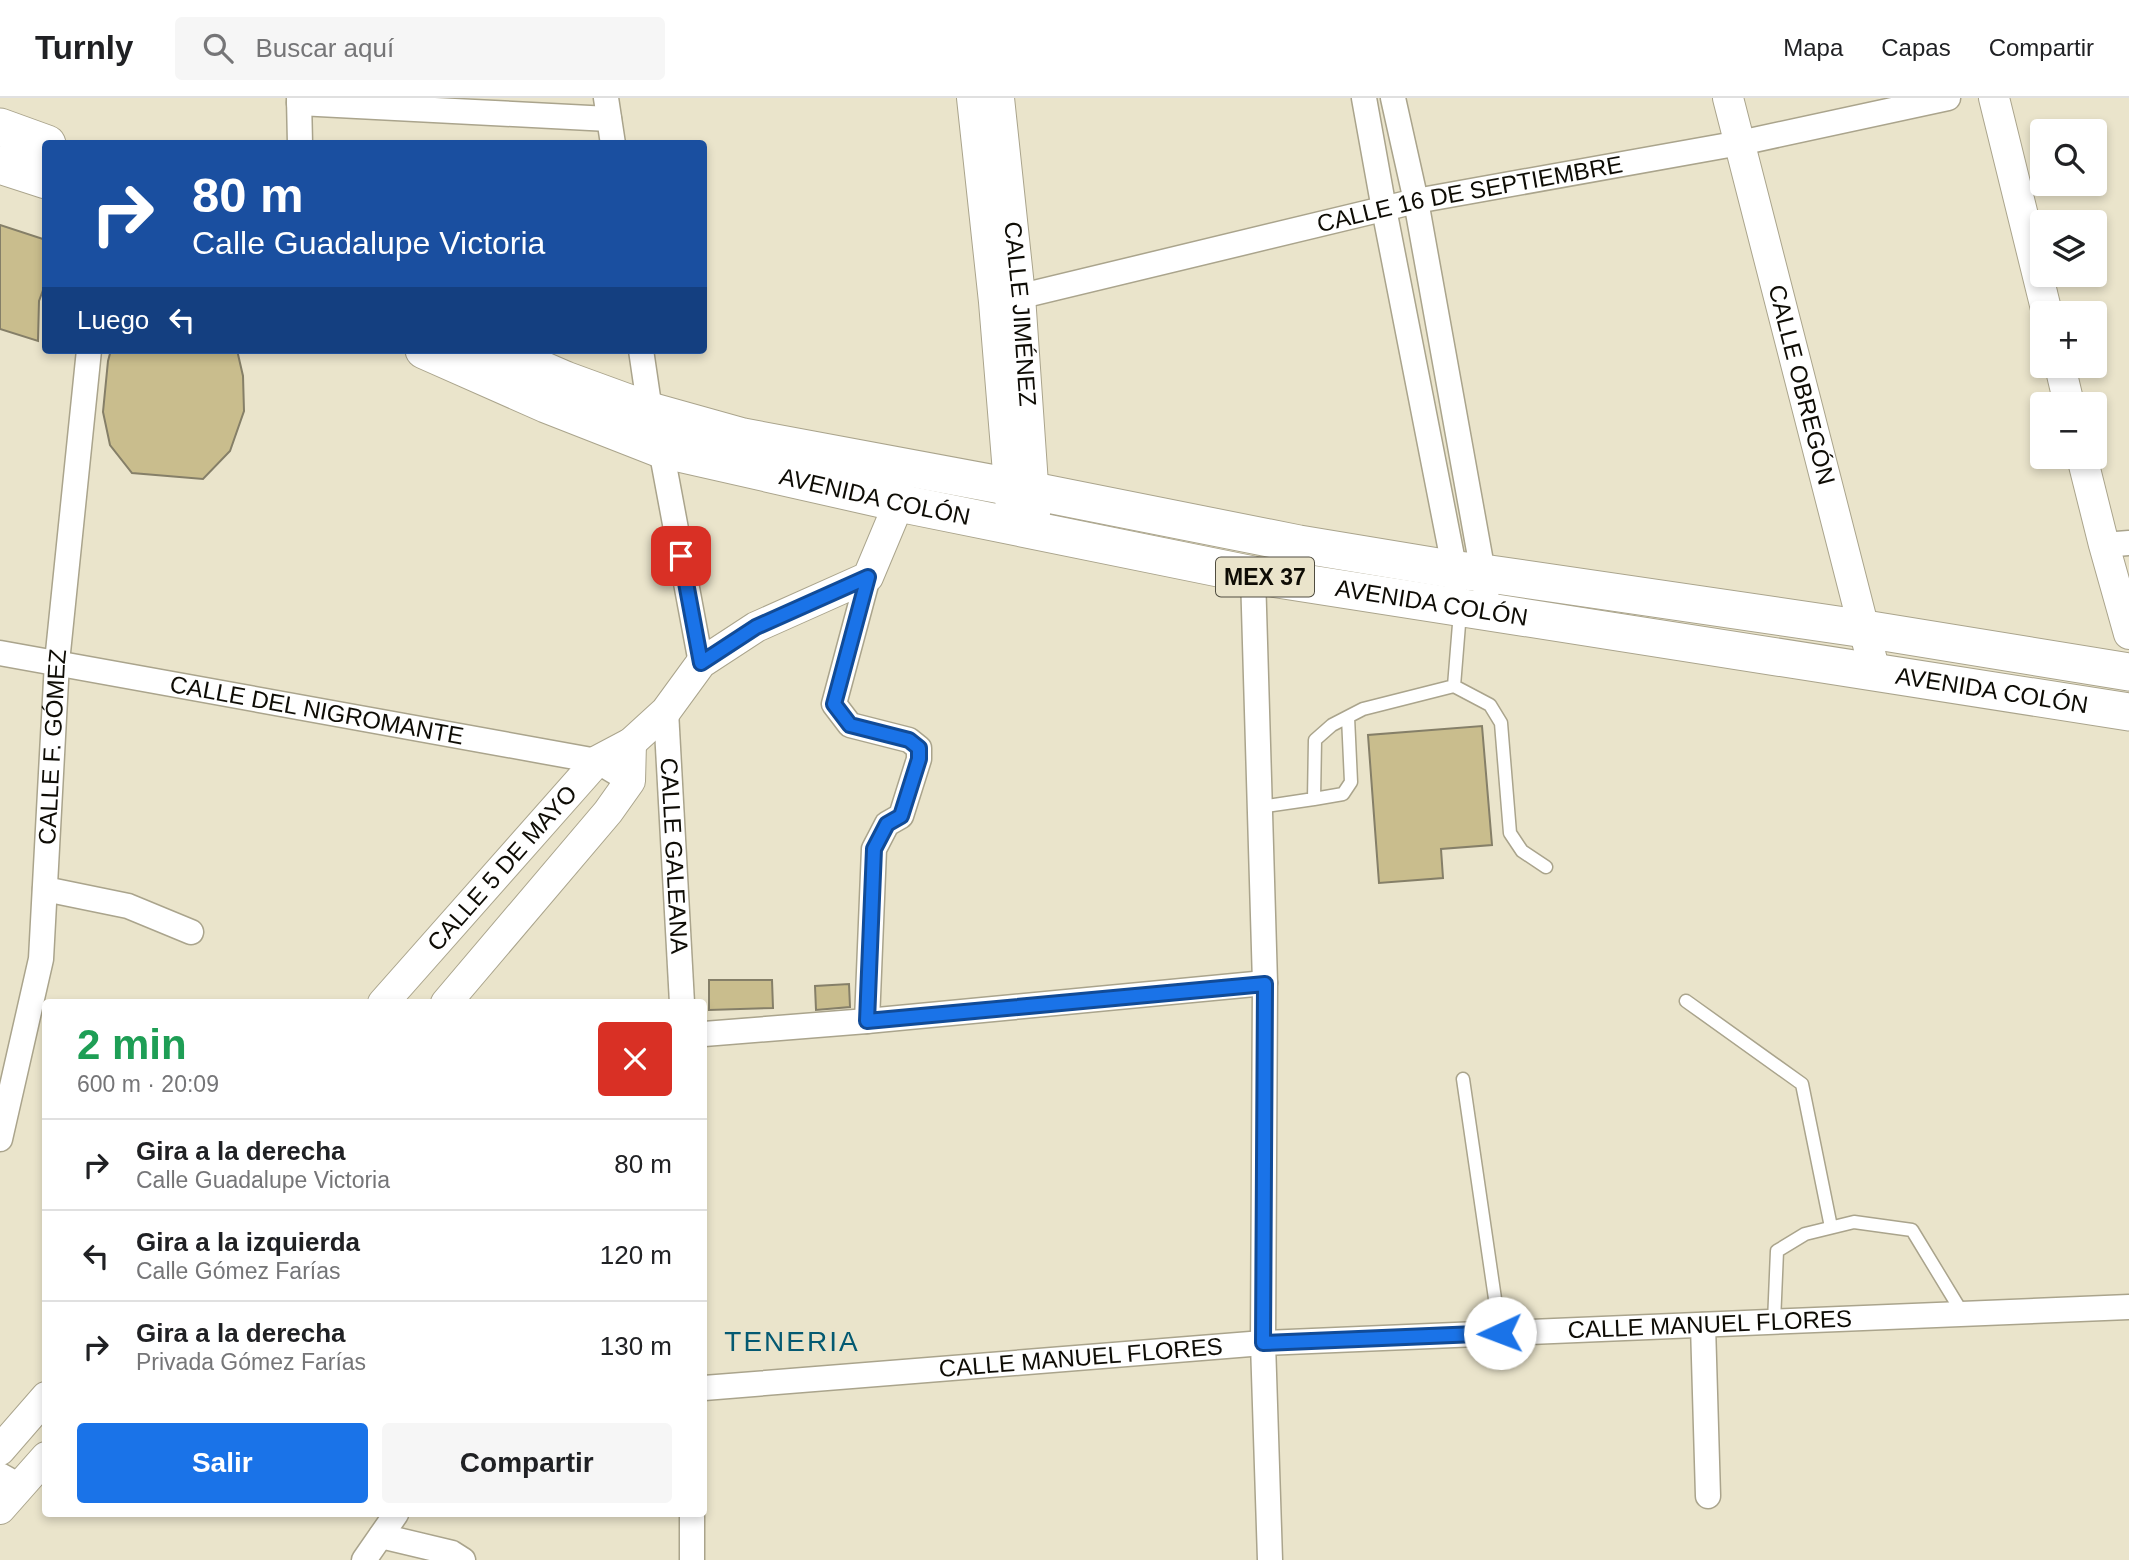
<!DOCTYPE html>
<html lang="es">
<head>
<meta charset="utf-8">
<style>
  :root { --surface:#fff; --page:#f6f6f6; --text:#202124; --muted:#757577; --line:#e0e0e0; --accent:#1a73e8 }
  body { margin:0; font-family:Arial,sans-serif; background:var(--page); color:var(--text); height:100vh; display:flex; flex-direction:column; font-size:26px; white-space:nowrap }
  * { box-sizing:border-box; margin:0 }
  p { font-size:23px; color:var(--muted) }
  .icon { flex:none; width:38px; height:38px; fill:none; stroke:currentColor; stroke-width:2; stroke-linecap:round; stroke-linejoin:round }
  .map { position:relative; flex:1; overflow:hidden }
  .panel { position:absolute; left:42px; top:901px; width:665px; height:518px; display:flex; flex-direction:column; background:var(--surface); border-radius:7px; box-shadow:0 4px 10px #0003 }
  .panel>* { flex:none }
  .top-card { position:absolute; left:42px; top:42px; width:665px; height:214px; border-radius:7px; box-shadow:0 4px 10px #0003; background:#1a4fa0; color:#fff; overflow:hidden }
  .tools { position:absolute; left:2030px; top:21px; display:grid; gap:14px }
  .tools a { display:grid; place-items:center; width:77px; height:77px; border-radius:7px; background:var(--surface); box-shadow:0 4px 10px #0003; font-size:35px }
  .pin { position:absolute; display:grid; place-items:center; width:60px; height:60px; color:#fff; margin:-30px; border-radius:14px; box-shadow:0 4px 10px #0006 }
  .me { position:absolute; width:77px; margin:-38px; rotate:268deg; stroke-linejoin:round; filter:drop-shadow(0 0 5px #0008) }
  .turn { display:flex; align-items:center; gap:24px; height:147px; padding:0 35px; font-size:32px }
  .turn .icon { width:91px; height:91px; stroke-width:2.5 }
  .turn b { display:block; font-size:49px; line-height:60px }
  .then { display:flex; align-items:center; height:66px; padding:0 35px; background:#0003; gap:14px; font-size:26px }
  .round { display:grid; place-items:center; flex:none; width:74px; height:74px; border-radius:7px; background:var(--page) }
  .summary { display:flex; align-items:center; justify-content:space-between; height:119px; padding:0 35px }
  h1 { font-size:42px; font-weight:700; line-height:52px; color:#1e9e55 }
  .cta { display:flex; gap:14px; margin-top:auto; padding:14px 35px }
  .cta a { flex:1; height:80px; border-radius:7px; background:var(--accent); color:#fff; font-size:28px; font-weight:700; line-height:80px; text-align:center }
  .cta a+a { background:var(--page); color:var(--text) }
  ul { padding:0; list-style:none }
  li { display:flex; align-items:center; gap:21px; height:91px; padding:0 35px; border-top:2px solid var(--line) }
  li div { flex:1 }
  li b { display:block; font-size:26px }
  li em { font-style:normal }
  header { display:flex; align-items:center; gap:42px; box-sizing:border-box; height:98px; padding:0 35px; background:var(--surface); border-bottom:2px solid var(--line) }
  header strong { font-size:33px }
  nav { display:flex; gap:38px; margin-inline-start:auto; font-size:24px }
  .search { width:490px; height:63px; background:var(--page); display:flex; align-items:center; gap:18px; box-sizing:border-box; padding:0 24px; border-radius:7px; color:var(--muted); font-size:26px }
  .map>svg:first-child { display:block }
  .building { fill:#c9bd8d; stroke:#857f68; stroke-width:2 }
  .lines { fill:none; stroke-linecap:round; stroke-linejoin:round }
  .service-casing { stroke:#aaa48c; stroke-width:15 }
  .minor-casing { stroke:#aaa48c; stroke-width:27 }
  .tertiary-casing { stroke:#aaa48c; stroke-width:32 }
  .primary-casing { stroke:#aaa48c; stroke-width:39 }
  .service { stroke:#fff; stroke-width:12 }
  .minor { stroke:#fff; stroke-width:24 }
  .tertiary { stroke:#fff; stroke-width:30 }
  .primary { stroke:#fff; stroke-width:37 }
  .route-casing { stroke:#114b97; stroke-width:18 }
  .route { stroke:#1a73e8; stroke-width:12 }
  .labels { text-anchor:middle; stroke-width:7; stroke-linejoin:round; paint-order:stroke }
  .shield { fill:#eae4cb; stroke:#504d40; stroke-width:2 }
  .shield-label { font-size:23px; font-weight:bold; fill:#0e0c05 }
  .street-label { font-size:24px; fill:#0e0c05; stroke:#eae4cb }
  .quarter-label { font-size:28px; letter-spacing:2px; fill:#045971; stroke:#eae4cb }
</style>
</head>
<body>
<header>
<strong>Turnly</strong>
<div class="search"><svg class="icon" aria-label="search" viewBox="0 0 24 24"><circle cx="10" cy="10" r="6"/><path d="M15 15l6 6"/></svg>Buscar aquí</div>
<nav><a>Mapa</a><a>Capas</a><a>Compartir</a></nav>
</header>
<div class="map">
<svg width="2129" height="1462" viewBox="0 0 2129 1462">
  <rect width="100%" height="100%" fill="#eae4cb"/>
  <!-- building -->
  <path class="building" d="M0 127 46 142V184L39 203 38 243 0 231Z
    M111 252H237L243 278 244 313 230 353 203 381 132 375 110 347 103 314 108 263Z
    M1482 628 1492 747 1441 751 1443 780 1379 785 1368 637Z
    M709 882H772L773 910 709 912Z
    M849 886 850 909 816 912 815 888Z"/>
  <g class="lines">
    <!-- service casing -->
    <g class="service-casing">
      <path id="service" d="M1460 514 1454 588 1490 607 1501 625 1510 735 1522 753 1546 769
        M1314 701 1343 696 1351 684 1348 619
        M1260 709 1314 701 1315 642 1332 627 1363 611 1454 588
        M1686 903 1802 986 1831 1129
        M1463 981 1500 1235
        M1774 1224 1777 1153 1805 1136 1854 1124 1912 1132 1963 1216"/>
    </g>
    <!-- minor casing -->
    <g class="minor-casing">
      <g id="minor">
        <path d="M299 0 300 46"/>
        <path d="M606 0 613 46"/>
        <path d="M1364 0 1384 111 1457 484"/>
        <path d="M1393 0 1416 103 1483 475 1489 515"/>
        <path d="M299 5 609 21"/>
        <path id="s1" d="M1001 203 1416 103 1740 45 1948 0"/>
        <path d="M641 252 650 313"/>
        <path d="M661 351 701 565"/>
        <path d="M2104 447 2129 445"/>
        <path d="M1253 477 1265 885 1263 1245 1270 1462"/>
        <path id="s2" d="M0 555 597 663 630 683"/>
        <path id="s3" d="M666 613 682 905"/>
        <path d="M45 791 128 808 191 834"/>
        <path d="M867 923 874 751 887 726 901 718 919 661V650L909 642 850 627 834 606 868 479"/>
        <path d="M704 936 867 923 1265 885"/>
        <path id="s4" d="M0 1041 41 861 57 564 89 252"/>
        <path d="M1703 1227 1708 1398"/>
        <path id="s5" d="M704 1290 1263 1245 2129 1209"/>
        <path d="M0 1377 20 1388"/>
        <path d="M692 1416V1462"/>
        <path d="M381 1438 452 1455 463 1462"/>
        <path d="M364 1462 396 1416"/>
      </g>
    </g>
    <!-- tertiary casing -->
    <g class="tertiary-casing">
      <g id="tertiary">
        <path d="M972 0 994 204 1011 411"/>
        <path id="s6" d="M999 0 1020 198 1035 415"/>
        <path id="s7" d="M1728 0 1875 574"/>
        <path d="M1994 0 2047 215"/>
        <path d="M2060 268 2069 306"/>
        <path d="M2082 359 2104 447 2129 536"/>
        <path id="s8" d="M383 905 597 663 631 645 666 613 701 565 756 529 868 479 899 405 898 382"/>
        <path d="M446 905 608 714 630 683 631 645"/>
        <path d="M0 1352 46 1299"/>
        <path d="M0 1411 46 1359"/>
      </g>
    </g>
    <!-- primary casing -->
    <g class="primary-casing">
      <g id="primary">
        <path d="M0 29 47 46"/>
        <path d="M0 67 46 82"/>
        <path id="s9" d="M424 252 546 306 661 351 899 405 1253 477 2129 614"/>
        <path d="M496 252 565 282 650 313 743 339 1033 393 1299 446 1456 472 1483 475 1865 531 2129 574"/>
      </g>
    </g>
    <!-- service -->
    <use href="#service" class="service"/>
    <!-- minor -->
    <use href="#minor" class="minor"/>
    <!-- tertiary -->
    <use href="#tertiary" class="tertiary"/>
    <!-- primary -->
    <use href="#primary" class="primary"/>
  </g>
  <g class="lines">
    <!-- route casing -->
    <g class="route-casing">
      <path id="route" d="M681 458 701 565 756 529 868 479 834 606 850 627 909 642 919 650V661L901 718 887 726 874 751 867 923 1265 886 1263 1245 1500 1235"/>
    </g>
    <!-- route -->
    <use href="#route" class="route"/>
  </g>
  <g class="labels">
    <!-- shield labels -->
    <rect class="shield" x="1216" y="459.5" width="98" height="39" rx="5"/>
    <g class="shield-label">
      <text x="1265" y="487">MEX 37</text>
    </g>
    <!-- street labels -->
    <g class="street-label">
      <text dy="8" stroke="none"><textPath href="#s1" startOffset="481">CALLE 16 DE SEPTIEMBRE</textPath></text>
      <text dy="8" stroke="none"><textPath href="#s6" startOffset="217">CALLE JIMÉNEZ</textPath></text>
      <text dy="8" stroke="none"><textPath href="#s7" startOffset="296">CALLE OBREGÓN</textPath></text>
      <text dy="8" stroke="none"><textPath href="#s9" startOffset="476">AVENIDA COLÓN</textPath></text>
      <text dy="8" stroke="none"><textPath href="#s9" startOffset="1043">AVENIDA COLÓN</textPath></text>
      <text dy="8" stroke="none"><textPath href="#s9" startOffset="1610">AVENIDA COLÓN</textPath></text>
      <text dy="8" stroke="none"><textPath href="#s2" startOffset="322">CALLE DEL NIGROMANTE</textPath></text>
      <text dy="8" stroke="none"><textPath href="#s4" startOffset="397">CALLE F. GÓMEZ</textPath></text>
      <text dy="8" stroke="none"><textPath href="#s3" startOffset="145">CALLE GALEANA</textPath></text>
      <text dy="8" stroke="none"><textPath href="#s8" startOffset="180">CALLE 5 DE MAYO</textPath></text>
      <text dy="8" stroke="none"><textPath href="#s5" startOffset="1008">CALLE MANUEL FLORES</textPath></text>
      <text dy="8" stroke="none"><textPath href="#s5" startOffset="378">CALLE MANUEL FLORES</textPath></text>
    </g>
    <!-- quarter labels -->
    <g class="quarter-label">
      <text x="792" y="1253">TENERIA</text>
    </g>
  </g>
</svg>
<div class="tools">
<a><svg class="icon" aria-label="search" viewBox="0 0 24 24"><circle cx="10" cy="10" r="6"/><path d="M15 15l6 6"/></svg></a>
<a><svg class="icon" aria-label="layers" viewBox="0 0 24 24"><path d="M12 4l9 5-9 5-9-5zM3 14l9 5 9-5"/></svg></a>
<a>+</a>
<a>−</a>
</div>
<div class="pin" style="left:681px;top:458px;background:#d93025"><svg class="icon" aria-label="arrive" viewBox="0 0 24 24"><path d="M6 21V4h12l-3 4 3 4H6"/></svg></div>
<svg class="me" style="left:1500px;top:1235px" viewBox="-20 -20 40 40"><circle r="19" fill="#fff"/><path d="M0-13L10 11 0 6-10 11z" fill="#1a73e8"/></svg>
<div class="top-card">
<div class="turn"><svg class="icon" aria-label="right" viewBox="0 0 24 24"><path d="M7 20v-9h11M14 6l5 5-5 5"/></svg><div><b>80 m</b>Calle Guadalupe Victoria</div></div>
<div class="then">Luego<svg class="icon" aria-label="left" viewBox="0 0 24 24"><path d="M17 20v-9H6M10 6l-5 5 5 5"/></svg></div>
</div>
<section class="panel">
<div class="summary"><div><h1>2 min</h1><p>600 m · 20:09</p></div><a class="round" style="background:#d93025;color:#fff"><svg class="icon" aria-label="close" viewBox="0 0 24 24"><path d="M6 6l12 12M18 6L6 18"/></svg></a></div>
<ul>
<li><svg class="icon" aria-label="right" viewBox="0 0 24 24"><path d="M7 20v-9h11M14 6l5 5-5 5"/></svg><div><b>Gira a la derecha</b><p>Calle Guadalupe Victoria</p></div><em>80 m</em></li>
<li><svg class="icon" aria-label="left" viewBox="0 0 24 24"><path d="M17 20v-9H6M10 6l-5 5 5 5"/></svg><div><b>Gira a la izquierda</b><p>Calle Gómez Farías</p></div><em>120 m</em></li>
<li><svg class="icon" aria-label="right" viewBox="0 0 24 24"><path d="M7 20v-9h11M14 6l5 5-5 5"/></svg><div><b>Gira a la derecha</b><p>Privada Gómez Farías</p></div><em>130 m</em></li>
</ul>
<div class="cta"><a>Salir</a><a>Compartir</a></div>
</section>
</div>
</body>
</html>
